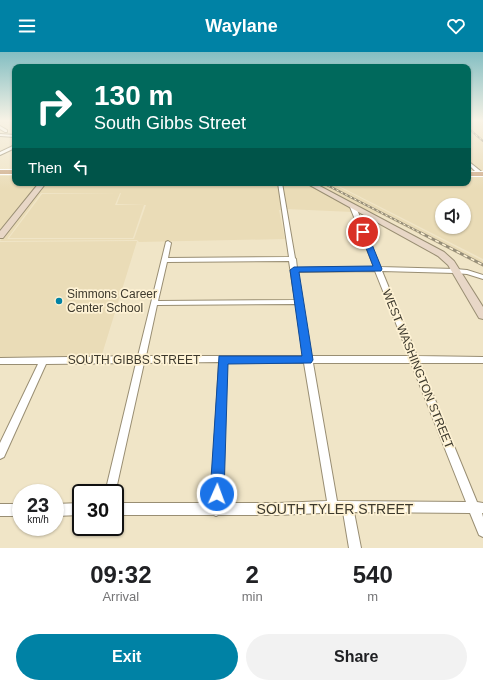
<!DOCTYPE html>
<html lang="en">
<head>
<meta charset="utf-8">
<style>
  :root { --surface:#fff; --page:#f2f2f2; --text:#202124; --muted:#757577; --accent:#0082a5 }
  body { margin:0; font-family:Helvetica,sans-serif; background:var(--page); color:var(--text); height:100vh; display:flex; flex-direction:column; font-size:15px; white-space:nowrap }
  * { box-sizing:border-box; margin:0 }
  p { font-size:13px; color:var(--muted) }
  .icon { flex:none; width:22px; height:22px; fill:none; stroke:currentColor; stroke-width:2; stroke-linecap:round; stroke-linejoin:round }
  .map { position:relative; height:496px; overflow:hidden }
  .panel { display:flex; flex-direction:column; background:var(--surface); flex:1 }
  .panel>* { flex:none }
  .top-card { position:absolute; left:12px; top:12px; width:459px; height:122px; border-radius:8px; box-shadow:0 1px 3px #0004; background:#00695c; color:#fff; overflow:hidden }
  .fabs { position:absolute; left:435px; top:146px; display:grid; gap:8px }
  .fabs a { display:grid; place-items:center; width:36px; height:36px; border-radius:50%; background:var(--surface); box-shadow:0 1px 3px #0004; font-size:20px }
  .speed { position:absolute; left:12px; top:432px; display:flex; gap:8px; font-size:20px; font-weight:700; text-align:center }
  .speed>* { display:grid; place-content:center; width:52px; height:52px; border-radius:50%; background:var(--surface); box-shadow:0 1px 3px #0004; line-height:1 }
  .speed small { font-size:10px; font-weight:400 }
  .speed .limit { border:2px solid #111; border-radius:6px; background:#fff; color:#111 }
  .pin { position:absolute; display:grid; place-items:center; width:34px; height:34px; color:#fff; margin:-17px; border:2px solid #fff; border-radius:50%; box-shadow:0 1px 4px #0007 }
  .me { position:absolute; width:44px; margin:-22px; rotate:2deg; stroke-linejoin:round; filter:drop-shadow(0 0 3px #0008) }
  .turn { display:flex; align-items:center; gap:14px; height:84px; padding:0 16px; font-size:18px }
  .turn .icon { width:52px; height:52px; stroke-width:2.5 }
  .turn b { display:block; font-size:28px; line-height:34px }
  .then { display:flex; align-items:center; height:38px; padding:0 16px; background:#0003; gap:8px; font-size:15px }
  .eta { display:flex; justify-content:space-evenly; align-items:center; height:68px; text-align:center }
  .eta b { font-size:24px; font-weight:800; line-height:28px }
  .primary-button { display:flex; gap:8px; margin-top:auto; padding:8px 16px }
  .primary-button a { flex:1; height:46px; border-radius:24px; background:var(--accent); color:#fff; font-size:16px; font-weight:800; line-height:46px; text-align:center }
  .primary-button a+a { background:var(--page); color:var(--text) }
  header { display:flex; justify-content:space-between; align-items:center; height:52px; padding:0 16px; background:var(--accent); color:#fff; font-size:18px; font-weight:800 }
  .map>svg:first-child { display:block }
  .built { fill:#eadcb7; fill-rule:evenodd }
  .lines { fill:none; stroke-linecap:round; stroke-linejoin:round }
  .street-casing { stroke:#998e73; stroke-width:2 }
  .secondary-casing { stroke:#998e73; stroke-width:2 }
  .primary-casing { stroke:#fff; stroke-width:2 }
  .street { fill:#fff; fill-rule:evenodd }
  .secondary { fill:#e8d7c7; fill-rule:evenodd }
  .primary { fill:#d0af8f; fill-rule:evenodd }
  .rail-far1-casing { stroke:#968e79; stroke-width:2 }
  .rail-casing { stroke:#968e79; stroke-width:3 }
  .rail-far1 { stroke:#fef2d4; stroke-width:1; stroke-dasharray:2.5; stroke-linecap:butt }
  .rail { stroke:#fef2d4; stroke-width:1.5; stroke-dasharray:4; stroke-linecap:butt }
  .route { fill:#1a73e8; stroke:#114b97 }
  .poi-dot { fill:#0082a5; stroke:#fef2d4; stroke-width:1.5 }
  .labels { text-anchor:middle; stroke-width:3.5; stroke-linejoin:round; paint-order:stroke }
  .poi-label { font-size:12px; fill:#3d392d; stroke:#fef2d4; text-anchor:start }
  .street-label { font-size:12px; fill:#3d392d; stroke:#fef2d4 }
  .near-street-label { font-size:14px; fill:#3d392d; stroke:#fef2d4 }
</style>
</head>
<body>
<header><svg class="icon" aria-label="menu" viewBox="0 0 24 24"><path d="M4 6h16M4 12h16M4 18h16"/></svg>Waylane<svg class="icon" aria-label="heart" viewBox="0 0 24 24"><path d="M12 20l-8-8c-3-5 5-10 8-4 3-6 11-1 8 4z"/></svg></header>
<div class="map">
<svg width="483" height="496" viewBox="0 0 483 496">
  <rect width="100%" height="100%" fill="#f0e5c7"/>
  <!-- built -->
  <path class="built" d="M468 68H483V118H479L468 108V87L470 86Z
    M0 124H15V131H41L0 181Z
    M468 124H483V207L333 131H468ZM442 153H464V175H442Z
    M45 131H278L281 158H279L285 187 139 190 137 188 0 189ZM41 141H121L117 152 146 153 134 187H7Z
    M282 131H306L351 155 353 160 286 157Z
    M312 131H331L483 209V215L380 162 369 161Z
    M120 141 115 153H144L133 186H9L42 142Z
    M137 189 100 309H0V190Z"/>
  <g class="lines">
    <!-- street casing -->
    <g class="street-casing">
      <path id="street" d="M0 74 7 78V80H5L0 77Z
        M0 82 15 83V85L0 84Z
        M15 93V96L0 103V100Z
        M468 109 483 121V123H479L468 112Z
        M278 131H282L295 206 296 207 297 216 374 215 350 155 353 153 356 155 380 215 455 217 467 218 483 223V227L467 222 455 221 382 219 417 304 483 305V311H420L477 450 483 451V461H482L483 465V485L479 483 470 461 354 460 361 496H349L343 460 278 463H218L216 464 214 463H115V451H211L219 310 144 311 115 442 105 441 136 311 46 312 4 405 0 407V391L38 312H0V306L138 304 166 190 168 189 171 191 168 206 289 205ZM289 209 295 248 158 249 167 210ZM375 219 409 304H311L297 220ZM296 252 303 304H146L157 253ZM227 310 304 311 327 449 278 451H222ZM313 311H411L466 450 337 449Z
        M81 451V463L55 464V452Z
        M0 452H21V464H0Z"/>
    </g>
    <!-- secondary casing -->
    <g class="secondary-casing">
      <path id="secondary" d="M39 131H46L3 186H0V179Z
        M306 131H314L444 200 454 209 483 255V267L479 266 448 213 438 204Z"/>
    </g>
    <!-- primary casing -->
    <g class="primary-casing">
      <path id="primary" d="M0 118H15V122H0Z
        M468 120H483V124H468Z"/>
    </g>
    <!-- street -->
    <use href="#street" class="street"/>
    <!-- secondary -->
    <use href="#secondary" class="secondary"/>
    <!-- primary -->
    <use href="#primary" class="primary"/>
    <!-- rail-far1 casing -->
    <g class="rail-far1-casing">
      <path id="rail-far1" d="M468 76 483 89
        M323 131 423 182"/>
    </g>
    <!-- rail casing -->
    <g class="rail-casing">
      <path id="rail" d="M421 181 483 213"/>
    </g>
    <!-- rail-far1 -->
    <use href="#rail-far1" class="rail-far1"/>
    <!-- rail -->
    <use href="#rail" class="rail"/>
  </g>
  <!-- sky -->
  <linearGradient id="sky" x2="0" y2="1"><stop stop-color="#83bec2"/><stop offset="0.5" stop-color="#f8f3e6"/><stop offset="1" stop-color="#f8f3e6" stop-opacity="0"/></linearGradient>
  <rect width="483" height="137" fill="url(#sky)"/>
  <!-- route -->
  <path class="route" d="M363 177 367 180 382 217 381 219 299 220 313 308 311 311 228 312 224 442 222 447 217 449 212 447 210 442 219 304H302L290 218 294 215 373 214 360 180Z"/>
  <!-- markers -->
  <circle class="poi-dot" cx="59" cy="249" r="4"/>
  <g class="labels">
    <!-- poi labels -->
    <g class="poi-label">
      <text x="67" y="246">Simmons Career<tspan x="67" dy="14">Center School</tspan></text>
    </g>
    <!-- street labels -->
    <g class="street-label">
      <text x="134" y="312">SOUTH GIBBS STREET</text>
      <text transform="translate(418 317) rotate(68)" y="4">WEST WASHINGTON STREET</text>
    </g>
    <!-- near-street labels -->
    <g class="near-street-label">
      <text x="335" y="462">SOUTH TYLER STREET</text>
    </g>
  </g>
</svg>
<div class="fabs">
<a><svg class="icon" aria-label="sound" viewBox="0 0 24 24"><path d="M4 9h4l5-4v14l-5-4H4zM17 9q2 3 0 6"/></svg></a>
</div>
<div class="speed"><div>23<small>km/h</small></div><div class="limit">30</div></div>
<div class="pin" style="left:363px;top:180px;background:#d93025"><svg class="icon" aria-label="arrive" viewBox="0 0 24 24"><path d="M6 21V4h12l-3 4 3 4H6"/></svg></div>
<svg class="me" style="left:217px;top:442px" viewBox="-20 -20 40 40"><circle r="17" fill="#1a73e8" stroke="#fff" stroke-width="3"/><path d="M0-11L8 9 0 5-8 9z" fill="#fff"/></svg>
<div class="top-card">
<div class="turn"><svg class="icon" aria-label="right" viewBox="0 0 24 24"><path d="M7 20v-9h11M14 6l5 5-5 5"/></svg><div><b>130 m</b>South Gibbs Street</div></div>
<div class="then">Then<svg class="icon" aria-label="left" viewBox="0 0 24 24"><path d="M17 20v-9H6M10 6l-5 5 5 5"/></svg></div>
</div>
</div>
<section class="panel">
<div class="eta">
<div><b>09:32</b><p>Arrival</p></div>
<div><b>2</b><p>min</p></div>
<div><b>540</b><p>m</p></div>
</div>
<div class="primary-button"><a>Exit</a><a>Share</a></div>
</section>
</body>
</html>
